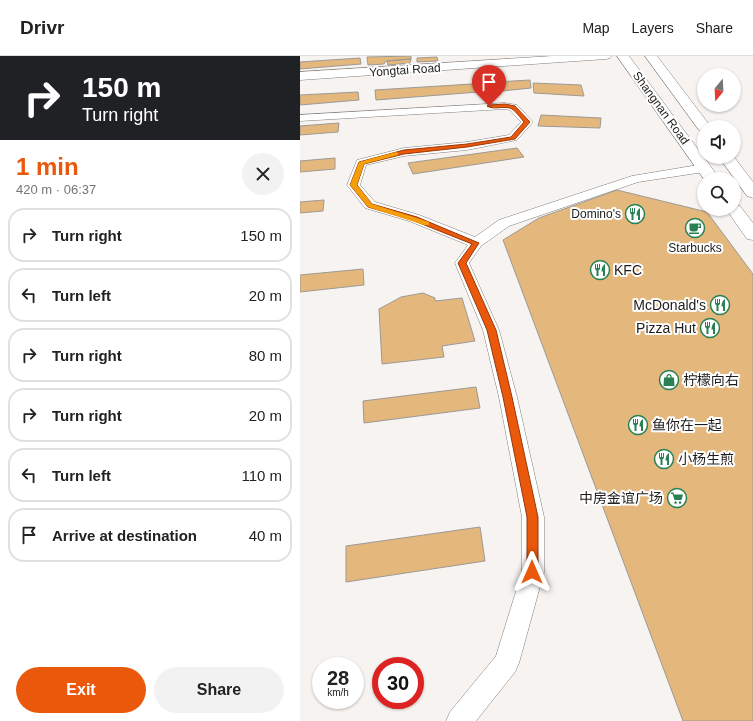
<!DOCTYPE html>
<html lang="en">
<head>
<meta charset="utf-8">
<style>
  :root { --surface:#fff; --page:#f2f2f2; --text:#222; --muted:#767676; --line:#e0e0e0; --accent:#ea580c }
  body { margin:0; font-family:Arial,"Noto Sans SC",sans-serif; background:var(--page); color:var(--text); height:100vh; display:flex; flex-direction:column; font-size:15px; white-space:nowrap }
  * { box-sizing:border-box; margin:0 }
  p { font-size:13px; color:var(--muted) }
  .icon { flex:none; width:22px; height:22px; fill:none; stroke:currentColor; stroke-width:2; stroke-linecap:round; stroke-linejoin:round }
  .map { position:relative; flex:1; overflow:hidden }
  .panel { display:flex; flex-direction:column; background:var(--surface); width:300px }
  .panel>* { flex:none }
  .guide { background:#202124; color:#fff; overflow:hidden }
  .needle { width:26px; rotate:198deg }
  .fabs { position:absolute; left:397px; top:12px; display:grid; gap:8px }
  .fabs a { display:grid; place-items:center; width:44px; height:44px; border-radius:50%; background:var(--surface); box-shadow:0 1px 3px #0004; font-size:20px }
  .speed { position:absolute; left:12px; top:601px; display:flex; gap:8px; font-size:20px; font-weight:700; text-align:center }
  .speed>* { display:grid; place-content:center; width:52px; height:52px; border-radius:50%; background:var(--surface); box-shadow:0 1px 3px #0004; line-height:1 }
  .speed small { font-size:10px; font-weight:400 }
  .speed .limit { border:6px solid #d22; background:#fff; color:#111 }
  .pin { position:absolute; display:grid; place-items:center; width:34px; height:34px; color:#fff; margin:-41px -17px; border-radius:50% 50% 50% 0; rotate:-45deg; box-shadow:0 0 4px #0007 }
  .pin .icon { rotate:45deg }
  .me { position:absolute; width:44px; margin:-22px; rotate:0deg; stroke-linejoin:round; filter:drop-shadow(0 0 3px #0008) }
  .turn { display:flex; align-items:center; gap:14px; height:84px; padding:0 16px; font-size:18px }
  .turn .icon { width:52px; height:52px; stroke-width:2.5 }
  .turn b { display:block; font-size:28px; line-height:34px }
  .round { display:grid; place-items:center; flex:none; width:42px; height:42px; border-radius:21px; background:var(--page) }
  .head { display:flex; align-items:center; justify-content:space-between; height:68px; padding:0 16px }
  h1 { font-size:24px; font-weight:700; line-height:30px; color:var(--accent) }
  .button { display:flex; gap:8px; margin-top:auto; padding:8px 16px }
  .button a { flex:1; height:46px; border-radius:24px; background:var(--accent); color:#fff; font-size:16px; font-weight:700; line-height:46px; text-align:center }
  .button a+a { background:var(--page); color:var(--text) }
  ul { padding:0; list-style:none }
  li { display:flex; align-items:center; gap:12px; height:54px; margin:0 8px 6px; padding:0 8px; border:2px solid var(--line); border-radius:16px }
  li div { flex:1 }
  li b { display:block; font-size:15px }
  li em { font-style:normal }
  header { display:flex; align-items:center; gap:24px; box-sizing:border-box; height:56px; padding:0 20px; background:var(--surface); border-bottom:1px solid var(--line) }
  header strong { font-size:19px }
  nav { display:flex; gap:22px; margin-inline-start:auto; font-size:14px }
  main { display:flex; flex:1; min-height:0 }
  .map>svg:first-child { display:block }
  .building { fill:#e4b87c; stroke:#9c9996 }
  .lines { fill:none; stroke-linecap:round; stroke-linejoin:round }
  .street-casing { stroke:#807d7b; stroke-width:1 }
  .secondary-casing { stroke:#807d7b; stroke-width:1 }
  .primary-casing { stroke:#807d7b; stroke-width:1 }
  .street { fill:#fff; fill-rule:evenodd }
  .secondary { fill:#fff; fill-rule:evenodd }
  .primary { fill:#fff; fill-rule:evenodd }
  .route { fill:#ea580c; stroke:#983908 }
  .slow { fill:#f59e0b }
  .labels { text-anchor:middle; stroke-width:4; stroke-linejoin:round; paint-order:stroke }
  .far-street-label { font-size:12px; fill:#1e1d1c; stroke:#fff }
  .far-poi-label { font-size:12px; fill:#1e1d1c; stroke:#fff; text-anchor:end }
  .poi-label { font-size:14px; fill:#1e1d1c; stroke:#fff; text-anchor:start }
</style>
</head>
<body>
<header>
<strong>Drivr</strong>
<nav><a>Map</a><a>Layers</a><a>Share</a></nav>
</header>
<main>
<section class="panel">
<div class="guide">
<div class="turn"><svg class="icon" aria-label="right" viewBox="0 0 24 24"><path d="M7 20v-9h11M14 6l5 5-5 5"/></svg><div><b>150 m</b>Turn right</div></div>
</div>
<div class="head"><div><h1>1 min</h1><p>420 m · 06:37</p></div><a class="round"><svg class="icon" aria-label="close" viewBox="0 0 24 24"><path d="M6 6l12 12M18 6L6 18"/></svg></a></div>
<ul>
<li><svg class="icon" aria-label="right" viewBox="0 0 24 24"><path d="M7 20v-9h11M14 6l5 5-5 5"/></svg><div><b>Turn right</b></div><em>150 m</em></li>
<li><svg class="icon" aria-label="left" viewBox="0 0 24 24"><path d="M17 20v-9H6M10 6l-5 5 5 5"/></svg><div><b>Turn left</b></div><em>20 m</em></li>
<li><svg class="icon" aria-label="right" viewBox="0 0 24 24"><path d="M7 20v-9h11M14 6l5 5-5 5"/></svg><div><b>Turn right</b></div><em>80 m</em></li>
<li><svg class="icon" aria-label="right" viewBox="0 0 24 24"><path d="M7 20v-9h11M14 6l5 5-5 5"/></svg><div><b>Turn right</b></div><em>20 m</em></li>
<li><svg class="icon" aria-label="left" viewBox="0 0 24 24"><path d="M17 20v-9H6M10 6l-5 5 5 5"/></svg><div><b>Turn left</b></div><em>110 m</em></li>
<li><svg class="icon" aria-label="arrive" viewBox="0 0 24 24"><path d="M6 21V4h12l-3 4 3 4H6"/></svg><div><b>Arrive at destination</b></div><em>40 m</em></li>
</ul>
<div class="button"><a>Exit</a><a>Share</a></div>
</section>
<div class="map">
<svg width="453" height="665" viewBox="0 0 453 665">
  <rect width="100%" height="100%" fill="#f7f3f1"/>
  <!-- building -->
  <path class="building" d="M111 0V3L86 5 84 8 68 9 67 1Z
    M137 1 138 5 117 6V2Z
    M60 2 61 8 0 13V6Z
    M111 3 110 7 88 9 87 5Z
    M230 24 231 32 202 35 196 26Z
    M188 27 191 35 76 44 75 34Z
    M233 27 281 29 284 40 234 37Z
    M58 36 59 44 0 49V39Z
    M241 59 301 62 300 72 238 70Z
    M39 67 38 76 0 79V70Z
    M217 92 224 101 113 118 108 107Z
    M35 102V113L0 116V105Z
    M317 134 407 156 453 218V665H383L203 184 239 162Z
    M24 144 23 155 0 157V146Z
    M63 213 64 229 0 236V219Z
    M123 237 135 242V245L162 242 175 285 142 290 144 301 82 308 79 253 101 241Z
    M176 331 180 352 64 367 63 345Z
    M180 471 185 505 46 526V490Z"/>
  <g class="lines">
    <!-- street casing -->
    <g class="street-casing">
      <path id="street" d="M205 47 217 49 233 66 217 84 167 94 104 100 66 109 60 129 75 146 119 159 175 181 199 164 332 120 404 108 408 109 410 112 408 115 404 116 338 126 209 170 181 190 169 207 199 274 217 341 244 461V516L219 607 215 616 176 665H146L150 656 196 600 222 516V461L199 341 183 274 155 207 168 189 109 165 65 152 47 129 57 104 104 92 167 86 209 79 221 66 210 54 205 53 0 65V59Z"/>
    </g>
    <!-- secondary casing -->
    <g class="secondary-casing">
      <path id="secondary" d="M253 0H312L310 2 306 3 0 24V16Z"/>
    </g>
    <!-- primary casing -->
    <g class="primary-casing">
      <path id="primary" d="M317 0H329L420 123H404Z
        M345 0H357L411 71H404V75L399 74Z
        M419 101H434L453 126V142L447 140Z
        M434 148 440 150 453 167V184L447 183 426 153H434Z"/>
    </g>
    <!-- street -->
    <use href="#street" class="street"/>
    <!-- secondary -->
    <use href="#secondary" class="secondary"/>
    <!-- primary -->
    <use href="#primary" class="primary"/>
  </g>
  <!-- route -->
  <path class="route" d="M205 48 215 50 230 66 215 83 167 91 104 98 64 108 57 129 72 148 117 161 179 187 166 207 196 274 212 341 238 461V516L237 519 232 521 228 519 227 516V461L203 341 187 274 158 207 172 188 112 164 68 151 50 129 59 106 104 94 167 88 211 81 224 66C220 61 215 54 210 52 202 50 193 54 187 50L189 49Z"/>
  <!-- slow -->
  <path class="slow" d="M96 96 98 97V99L64 108 57 129 72 148 129 166V169H124L68 151 50 129 59 106Z"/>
  <!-- icons -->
  <defs>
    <g id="restaurant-ring" transform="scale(1)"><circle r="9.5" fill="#fff" stroke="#288054" stroke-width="1.5"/><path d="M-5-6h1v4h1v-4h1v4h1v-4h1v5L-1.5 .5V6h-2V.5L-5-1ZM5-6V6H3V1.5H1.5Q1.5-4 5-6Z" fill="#288054"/></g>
    <g id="cafe-ring" transform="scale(1)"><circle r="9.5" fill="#fff" stroke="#288054" stroke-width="1.5"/><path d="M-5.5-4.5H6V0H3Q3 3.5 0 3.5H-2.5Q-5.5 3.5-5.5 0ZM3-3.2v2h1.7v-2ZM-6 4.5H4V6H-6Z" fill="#288054"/></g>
    <g id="shop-ring" transform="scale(1)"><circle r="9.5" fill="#fff" stroke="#288054" stroke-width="1.5"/><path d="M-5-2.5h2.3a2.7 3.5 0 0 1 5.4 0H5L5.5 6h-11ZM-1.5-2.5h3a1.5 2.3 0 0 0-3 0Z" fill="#288054"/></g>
    <g id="supermarket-ring" transform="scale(1)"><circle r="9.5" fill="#fff" stroke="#288054" stroke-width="1.5"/><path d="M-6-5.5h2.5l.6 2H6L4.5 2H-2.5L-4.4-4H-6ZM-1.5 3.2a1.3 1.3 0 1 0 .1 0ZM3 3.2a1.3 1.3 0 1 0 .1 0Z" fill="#288054"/></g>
  </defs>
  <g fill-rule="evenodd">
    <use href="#restaurant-ring" x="335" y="158"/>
    <use href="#cafe-ring" x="395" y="172"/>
    <use href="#restaurant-ring" x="300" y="214"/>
    <use href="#restaurant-ring" x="420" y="249"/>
    <use href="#restaurant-ring" x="410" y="272"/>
    <use href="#shop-ring" x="369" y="324"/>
    <use href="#restaurant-ring" x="338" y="369"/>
    <use href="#restaurant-ring" x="364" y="403"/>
    <use href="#supermarket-ring" x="377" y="442"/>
  </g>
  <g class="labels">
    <!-- far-street labels -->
    <g class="far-street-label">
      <text transform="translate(105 14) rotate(-4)" y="4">Yongtai Road</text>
      <text transform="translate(361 52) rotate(54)" y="4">Shangnan Road</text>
    </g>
    <!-- far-poi labels -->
    <g class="far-poi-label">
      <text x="321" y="162">Domino's</text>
      <text x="395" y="196" text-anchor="middle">Starbucks</text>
    </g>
    <!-- poi labels -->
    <g class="poi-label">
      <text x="314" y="219">KFC</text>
      <text x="406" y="254" text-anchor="end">McDonald's</text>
      <text x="396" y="277" text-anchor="end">Pizza Hut</text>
      <text x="383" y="329">柠檬向右</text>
      <text x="352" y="374">鱼你在一起</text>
      <text x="378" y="408">小杨生煎</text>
      <text x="363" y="447" text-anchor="end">中房金谊广场</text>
    </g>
  </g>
</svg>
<div class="fabs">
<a><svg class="needle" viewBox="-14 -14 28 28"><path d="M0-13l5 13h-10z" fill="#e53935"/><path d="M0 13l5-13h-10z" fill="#767676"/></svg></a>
<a><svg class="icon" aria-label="sound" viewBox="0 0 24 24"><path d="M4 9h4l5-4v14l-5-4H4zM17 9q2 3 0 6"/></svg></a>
<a><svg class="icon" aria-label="search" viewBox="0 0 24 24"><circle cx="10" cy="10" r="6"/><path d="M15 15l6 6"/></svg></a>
</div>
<div class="speed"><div>28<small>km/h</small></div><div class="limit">30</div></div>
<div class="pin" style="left:189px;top:50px;background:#d93025"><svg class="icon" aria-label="arrive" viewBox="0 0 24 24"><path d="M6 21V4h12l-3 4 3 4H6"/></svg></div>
<svg class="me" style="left:232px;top:516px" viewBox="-20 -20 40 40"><path d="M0-17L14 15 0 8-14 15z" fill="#ea580c" stroke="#fff" stroke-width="4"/></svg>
</div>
</main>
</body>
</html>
